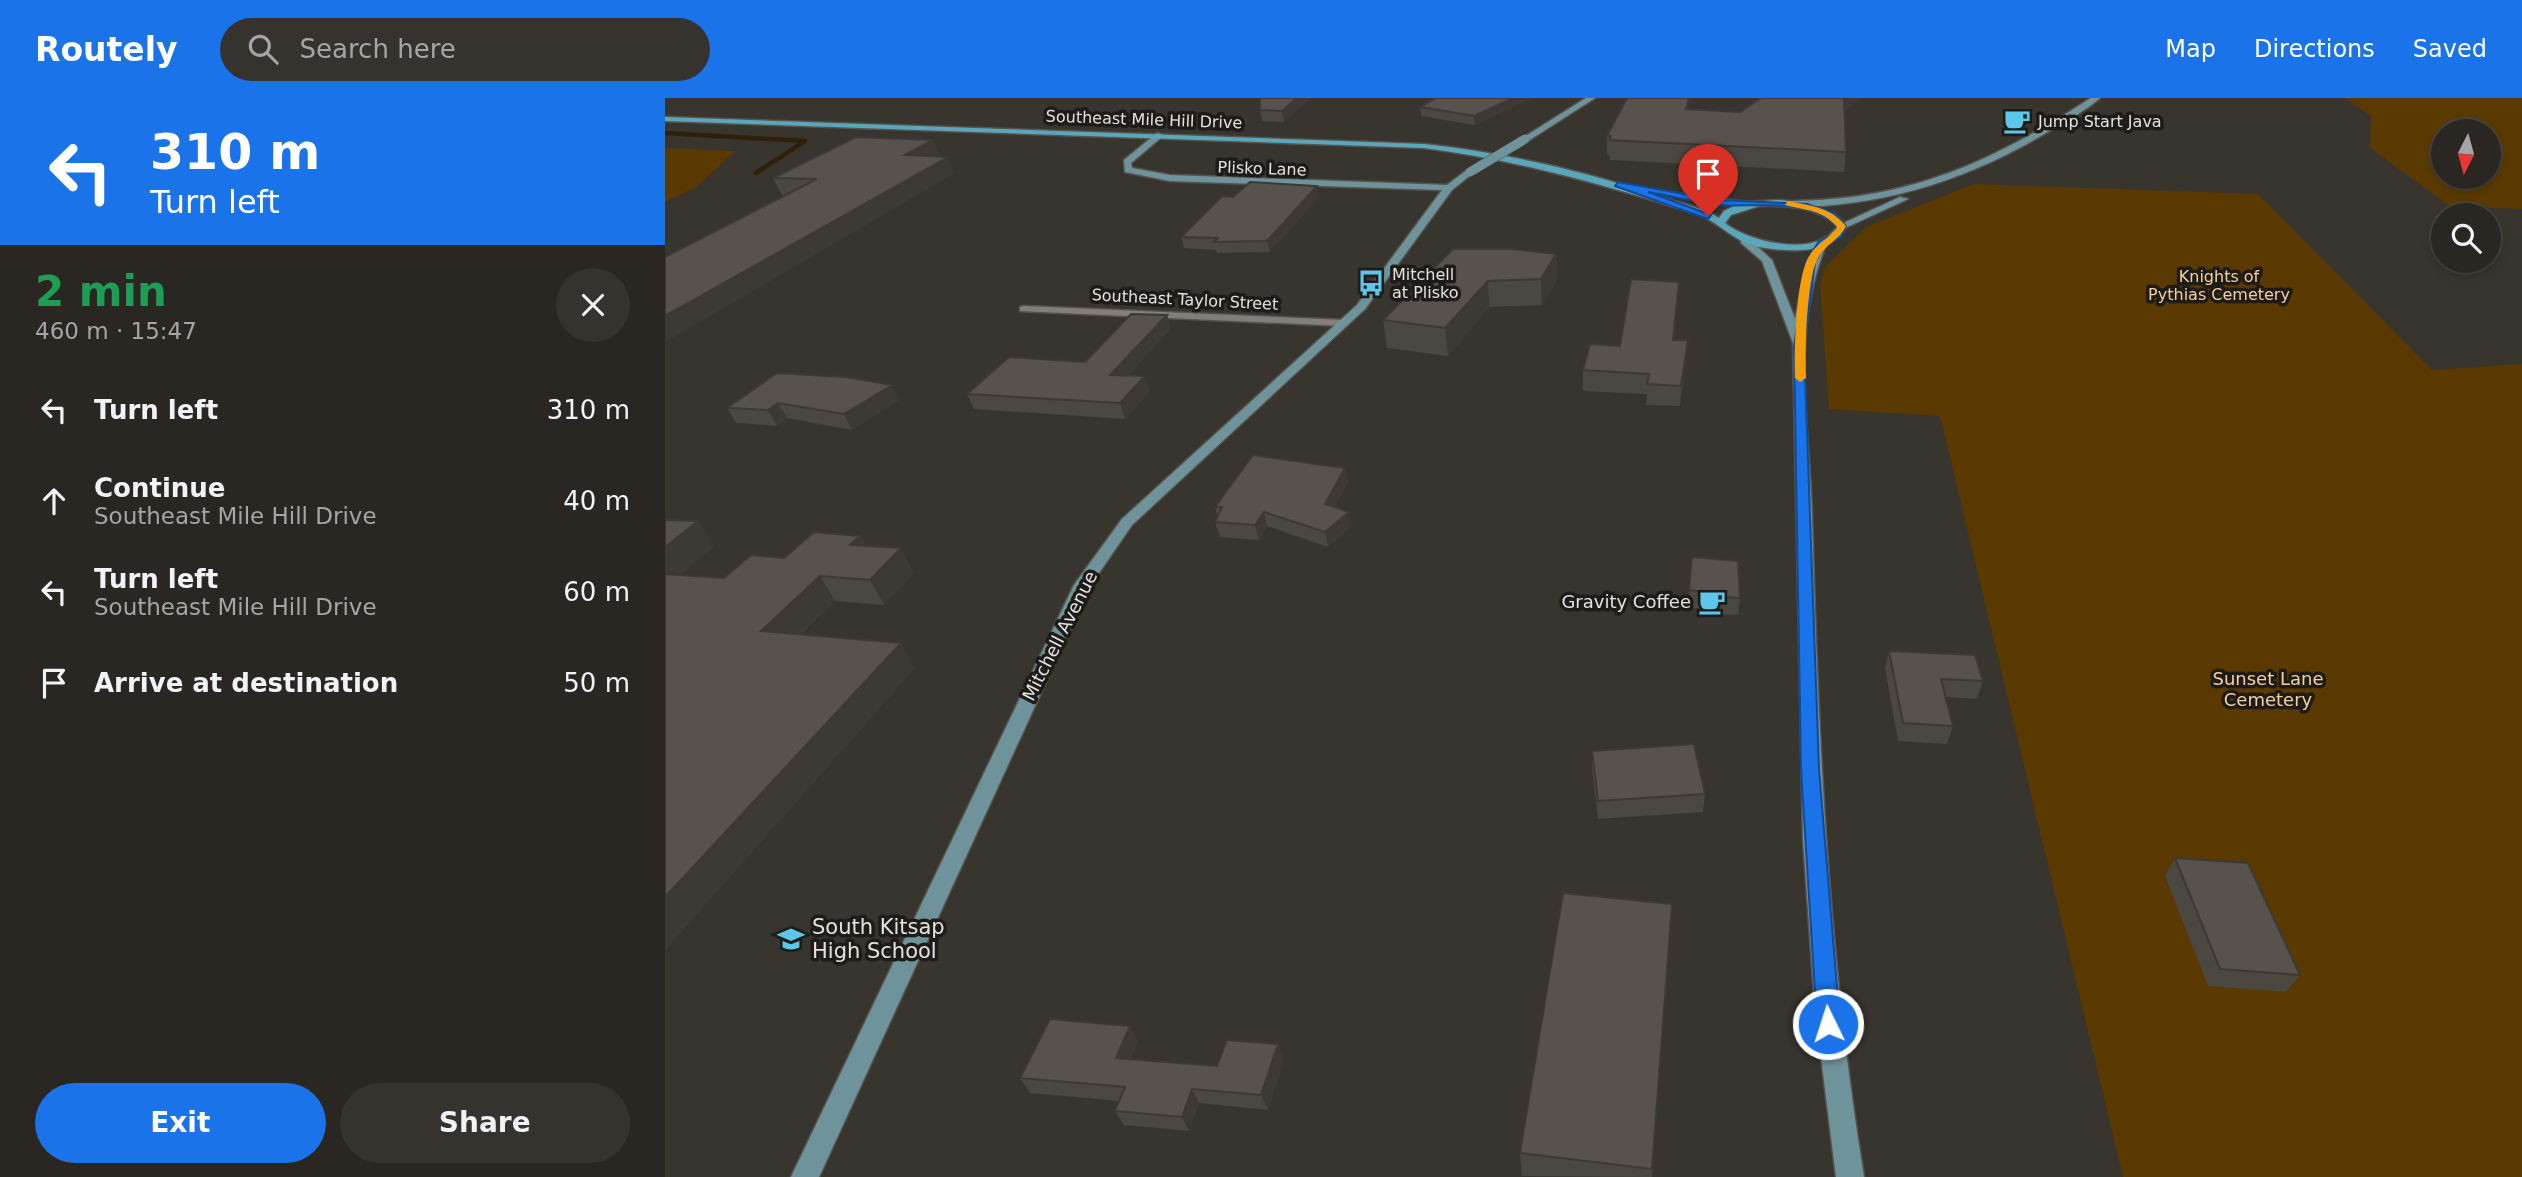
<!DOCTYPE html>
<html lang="en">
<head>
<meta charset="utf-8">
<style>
  :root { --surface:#2a2722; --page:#36332f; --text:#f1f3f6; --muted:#a5a5a5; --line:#464440; --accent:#1a73e8 }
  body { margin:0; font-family:"DejaVu Sans",sans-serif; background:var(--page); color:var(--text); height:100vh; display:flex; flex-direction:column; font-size:26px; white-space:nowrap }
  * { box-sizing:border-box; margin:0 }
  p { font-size:23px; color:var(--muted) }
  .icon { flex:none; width:38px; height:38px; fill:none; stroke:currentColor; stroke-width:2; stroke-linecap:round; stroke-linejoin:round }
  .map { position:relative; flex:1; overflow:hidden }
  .panel { display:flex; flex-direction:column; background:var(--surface); width:665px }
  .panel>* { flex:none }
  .hud { background:#1a73e8; color:#fff; overflow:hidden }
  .needle { width:46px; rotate:186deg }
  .tools { position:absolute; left:1766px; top:21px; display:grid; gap:14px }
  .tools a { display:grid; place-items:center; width:70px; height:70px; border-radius:50%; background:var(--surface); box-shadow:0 4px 10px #0003,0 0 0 2px var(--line); font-size:35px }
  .pin { position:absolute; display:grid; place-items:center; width:60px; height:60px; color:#fff; margin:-72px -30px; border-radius:50% 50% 50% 0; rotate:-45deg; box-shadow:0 0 7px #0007 }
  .pin .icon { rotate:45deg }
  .me { position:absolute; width:77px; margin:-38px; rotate:356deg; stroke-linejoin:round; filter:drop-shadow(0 0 5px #0008) }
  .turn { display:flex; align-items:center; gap:24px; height:147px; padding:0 35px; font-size:32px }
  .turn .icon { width:91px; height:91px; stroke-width:2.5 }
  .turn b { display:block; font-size:49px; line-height:60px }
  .round { display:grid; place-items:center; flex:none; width:74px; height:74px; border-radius:37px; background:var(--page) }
  .overview { display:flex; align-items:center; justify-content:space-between; height:119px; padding:0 35px }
  h1 { font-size:42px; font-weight:700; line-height:52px; color:#1e9e55 }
  .action { display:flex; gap:14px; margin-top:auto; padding:14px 35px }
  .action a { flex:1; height:80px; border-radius:42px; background:var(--accent); color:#fff; font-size:28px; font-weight:700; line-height:80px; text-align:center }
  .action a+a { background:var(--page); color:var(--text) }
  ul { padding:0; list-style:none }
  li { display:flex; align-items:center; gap:21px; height:91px; padding:0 35px }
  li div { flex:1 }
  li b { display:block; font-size:26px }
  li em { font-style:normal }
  header { display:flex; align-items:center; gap:42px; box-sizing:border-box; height:98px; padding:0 35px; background:var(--accent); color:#fff }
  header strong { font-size:33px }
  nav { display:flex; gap:38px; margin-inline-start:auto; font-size:24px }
  .search { width:490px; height:63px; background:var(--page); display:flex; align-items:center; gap:18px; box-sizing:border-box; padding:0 24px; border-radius:38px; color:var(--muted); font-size:26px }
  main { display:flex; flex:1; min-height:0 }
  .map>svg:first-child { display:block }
  .green { fill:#5a3a01; fill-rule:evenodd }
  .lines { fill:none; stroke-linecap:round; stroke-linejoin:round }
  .stream { stroke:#2f200b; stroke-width:4.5 }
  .street-casing { stroke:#56534e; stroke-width:3 }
  .secondary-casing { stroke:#56534e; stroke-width:3 }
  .primary-casing { stroke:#56534e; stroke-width:3 }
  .street { fill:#847e78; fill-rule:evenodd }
  .secondary { fill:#6f939a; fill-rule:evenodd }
  .primary { fill:#5aa7bc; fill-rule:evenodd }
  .secondary-bridge-casing { stroke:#56534e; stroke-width:10; stroke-linecap:butt }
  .secondary-bridge { stroke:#6f939a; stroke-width:9 }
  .wall { fill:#4b4741 }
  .shaded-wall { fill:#3d3935 }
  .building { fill:#57524c; stroke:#3d3935; stroke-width:2 }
  .route { fill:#1a73e8; stroke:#114b97; stroke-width:2 }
  .slow { fill:#f59e0b }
  .labels { text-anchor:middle; stroke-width:7; stroke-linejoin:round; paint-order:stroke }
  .far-street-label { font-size:16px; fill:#e4e2de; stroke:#1e1c19 }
  .far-poi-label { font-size:16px; fill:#e4e2de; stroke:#1e1c19; text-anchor:start }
  .far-park-label { font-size:16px; fill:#f7cf9c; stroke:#1e1c19 }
  .poi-label { font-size:18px; fill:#e4e2de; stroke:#1e1c19; text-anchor:end }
  .street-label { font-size:18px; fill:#e4e2de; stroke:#1e1c19 }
  .park-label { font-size:18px; fill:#f7cf9c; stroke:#1e1c19 }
  .near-poi-label { font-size:21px; fill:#e4e2de; stroke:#1e1c19; text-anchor:start }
</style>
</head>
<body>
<header>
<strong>Routely</strong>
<div class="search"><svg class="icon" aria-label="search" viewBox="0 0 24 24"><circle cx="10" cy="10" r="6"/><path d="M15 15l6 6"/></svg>Search here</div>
<nav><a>Map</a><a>Directions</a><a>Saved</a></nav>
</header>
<main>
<section class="panel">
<div class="hud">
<div class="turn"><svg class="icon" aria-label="left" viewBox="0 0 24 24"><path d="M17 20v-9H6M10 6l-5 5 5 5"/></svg><div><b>310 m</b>Turn left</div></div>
</div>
<div class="overview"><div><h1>2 min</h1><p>460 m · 15:47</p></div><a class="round"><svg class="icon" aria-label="close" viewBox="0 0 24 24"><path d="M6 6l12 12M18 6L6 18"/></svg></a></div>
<ul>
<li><svg class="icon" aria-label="left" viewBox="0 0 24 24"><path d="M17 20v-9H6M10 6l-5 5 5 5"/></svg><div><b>Turn left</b></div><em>310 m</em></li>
<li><svg class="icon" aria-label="ahead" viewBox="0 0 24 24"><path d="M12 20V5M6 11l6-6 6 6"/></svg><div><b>Continue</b><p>Southeast Mile Hill Drive</p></div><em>40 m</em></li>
<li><svg class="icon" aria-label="left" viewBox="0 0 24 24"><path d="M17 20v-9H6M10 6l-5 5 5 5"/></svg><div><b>Turn left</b><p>Southeast Mile Hill Drive</p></div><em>60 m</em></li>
<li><svg class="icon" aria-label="arrive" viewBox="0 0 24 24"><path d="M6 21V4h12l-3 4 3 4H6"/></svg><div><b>Arrive at destination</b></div><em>50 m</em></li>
</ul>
<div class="action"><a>Exit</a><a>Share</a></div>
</section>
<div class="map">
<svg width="1857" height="1079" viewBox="0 0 1857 1079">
  <rect width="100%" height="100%" fill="#38342e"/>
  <!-- green -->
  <path class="green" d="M1680 0H1857V111L1786 109 1705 50 1706 18ZM1824 33V79H1778V33Z
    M0 50 70 53 33 88 0 104Z
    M1309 86 1593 96 1767 272 1857 266V1079H1458L1275 318 1164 311 1155 187 1160 169 1201 129Z"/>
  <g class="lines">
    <!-- stream -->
    <path class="stream" d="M0 35 140 43 91 75"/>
    <!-- street casing -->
    <g class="street-casing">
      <path id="street" d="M359 208 679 222 685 225 679 228 355 213V209Z"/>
    </g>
    <!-- secondary casing -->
    <g class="secondary-casing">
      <path id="secondary" d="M921 0H930L863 43 856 41Z
        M1426 0H1435C1419 14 1399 24 1381 35 1302 82 1219 108 1127 109L1122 106 1127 103C1245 102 1329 63 1426 0Z
        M492 35 499 37 466 65 467 70 505 77 782 87 802 72 809 74 787 92 700 211 467 427 425 488 154 1079H126L409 487 457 421 692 207 777 92 505 83 460 74 459 62Z
        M1235 99 1243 101 1180 130 1172 128Z
        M1076 141H1084L1107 162 1130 221 1140 172 1153 143 1162 145C1125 231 1144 325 1147 416 1153 638 1163 859 1199 1079H1171L1150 911 1138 741 1128 245 1097 163 1076 145Z"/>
    </g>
    <!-- primary casing -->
    <g class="primary-casing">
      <path id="primary" d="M0 19 759 46C841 55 921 73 999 100 1017 106 1038 109 1054 120L1059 113 1071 107 1006 98 1011 95 1081 104 1114 102 1134 104 1171 117 1182 128C1167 156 1128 154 1100 150 1066 145 1057 124 1029 115 940 87 852 62 759 50L0 23ZM1094 108C1121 107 1151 108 1172 128 1154 161 1083 144 1060 125L1066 117Z"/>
    </g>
    <!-- street -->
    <use href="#street" class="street"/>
    <!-- secondary -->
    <use href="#secondary" class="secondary"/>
    <!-- primary -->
    <use href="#primary" class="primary"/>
    <!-- secondary-bridge casing -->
    <g class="secondary-bridge-casing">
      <path id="secondary-bridge" d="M805 74 860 41"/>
    </g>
    <!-- secondary-bridge -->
    <use href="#secondary-bridge" class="secondary-bridge"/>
  </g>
  <!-- wall -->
  <path class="wall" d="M595 0H646L619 24 597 23 595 12Z
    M867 0 809 27 756 18 755 9Z
    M1096 0H1196L1180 13 1181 54 1179 74 945 62V58L942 57V38L1025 12 1075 14Z
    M268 42 274 58H273L289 75 0 244V159L122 97H117L108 80Z
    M654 99 605 154 552 155 551 152 519 150 516 139Z
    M891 156 892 182 877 207 824 209 783 258 722 250 718 222Z
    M1014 184 1009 242 1022 262 1015 308 981 307 982 296 918 293V272L955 248Z
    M502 217 506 231 463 277 485 293 460 321 309 311 302 296 420 264Z
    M227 287 234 302 187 332 122 320 112 328 71 325 62 310Z
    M680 370 683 385 669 409 686 429 663 449 602 428 594 442 555 439 550 424 553 418 550 409Z
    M0 422 33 423 49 448 14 477 59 480 195 438 201 448 249 475 219 507 170 503 136 536 250 570 0 852Z
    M1027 459 1075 500 1073 517 1037 516V511L1023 509Z
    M1224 553 1318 583 1312 601 1281 599 1288 628 1282 646 1233 643 1220 570Z
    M927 653 1040 696 1038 714 933 721 927 671Z
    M1510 760 1635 877 1621 894 1543 888 1500 778Z
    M1007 806 987 1079 857 1078 855 1055Z
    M473 943 465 961 552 968 613 946 619 961 603 1012 534 1005 524 1033 459 1027 450 1013 454 1003 365 995 355 980Z"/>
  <!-- shaded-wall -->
  <path class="shaded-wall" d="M632 0H646L619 24 617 13Z
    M848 0H867L809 27V18Z
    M1024 0H1026L1025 10 1020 30 1021 11Z
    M1179 0H1196L1176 16Z
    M268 42 274 58 246 73 240 57Z
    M283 59 289 75 0 244V218Z
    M652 88 654 99 605 154 602 143Z
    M891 156 892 182 877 207 876 181Z
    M823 183 824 209 783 258 780 230Z
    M1014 184 1013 202 1007 262 1008 242Z
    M502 217 506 231 450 291 445 277Z
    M1023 242 1022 262 1015 308 1016 288Z
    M480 278 485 293 460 321 455 305Z
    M227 287 234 302 187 332 179 316Z
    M113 305 122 320 112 328 103 312Z
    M680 370 683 385 663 420 660 406Z
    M599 414 602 428 594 442 590 427Z
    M684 414 686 429 663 449 660 434Z
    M33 423 49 448 0 488V449Z
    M195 438 209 462 185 447Z
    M236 450 249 475 219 507 205 482Z
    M155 478 170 503 113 558 96 533Z
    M236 545 250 570 0 852V799Z
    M465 928 473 943 459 974 451 960Z
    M613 946 619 961 603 1012 596 997Z
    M527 991 534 1005 524 1033 517 1019Z"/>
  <!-- building -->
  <path class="building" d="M595 0H632L617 13 595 12Z
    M771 0H848L809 18 755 9Z
    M962 0H1024L1021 11 1075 14 1096 0H1179L1181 54 945 42 946 38H942Z
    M191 39 268 42 240 57 283 59 0 218V159L152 81 108 80Z
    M585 84 652 88 602 143 549 144 553 140 516 139 557 98 568 99Z
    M788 151H847L891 156 876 181 823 183 780 230 718 222Z
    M966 181 1014 184 1008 242H1023L1016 288 982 286 984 276 918 272 925 246 955 248Z
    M466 216 502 217 445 277 480 278 455 305 302 296 344 259 420 264Z
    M112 275 181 279 227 287 179 316 113 305 103 312 62 310Z
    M588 357 680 370 660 406 684 414 660 434 599 414 590 427 550 424 557 409H550Z
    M0 422 33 423 0 449Z
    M149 434 195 438 185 447 236 450 205 482 155 478 96 533 236 545 0 799V476L59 480 86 457 119 460Z
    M1027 459 1073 463 1075 500 1039 498 1038 494 1024 492Z
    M1224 553 1310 557 1318 583 1276 581 1288 628 1238 625Z
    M1029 646 1040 696 933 703 927 653Z
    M1510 760 1583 765 1635 877 1555 871Z
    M898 795 1007 806 987 1071 855 1055Z
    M385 921 465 928 451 960 552 968 562 942 613 946 596 997 527 991 517 1019 450 1013 460 989 355 980Z"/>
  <!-- route -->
  <path class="route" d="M953 84 1052 102 1142 106 1169 115 1181 128 1176 139 1160 147 1150 164 1139 249 1154 671 1175 926 1171 934 1163 937 1155 934 1152 926 1136 671 1129 249 1141 164 1154 143 1169 136 1172 129C1145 98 1090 110 1053 107 1030 104 1006 98 983 94L1046 117 1043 121 950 88Z"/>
  <!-- slow -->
  <path class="slow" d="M1123 103C1146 108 1165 109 1181 128 1174 143 1161 145 1153 160 1141 181 1140 254 1141 280L1135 284 1130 280C1129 254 1131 182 1143 160 1153 143 1166 140 1172 129 1158 112 1140 112 1120 107Z"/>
  <!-- icons -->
  <defs>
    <g id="cafe-bare" transform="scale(2.1)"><path d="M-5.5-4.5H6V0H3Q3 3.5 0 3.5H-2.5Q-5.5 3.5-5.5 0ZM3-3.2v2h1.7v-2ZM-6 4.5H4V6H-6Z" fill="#5cc7e8" stroke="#1e1c19" stroke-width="2.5" paint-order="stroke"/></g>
    <g id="bus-bare" transform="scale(2.1)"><path d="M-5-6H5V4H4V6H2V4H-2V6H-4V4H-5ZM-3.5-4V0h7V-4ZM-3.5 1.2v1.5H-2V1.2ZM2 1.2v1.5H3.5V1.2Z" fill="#5cc7e8" stroke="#1e1c19" stroke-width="2.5" paint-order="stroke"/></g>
    <g id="school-bare" transform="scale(2.1)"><path d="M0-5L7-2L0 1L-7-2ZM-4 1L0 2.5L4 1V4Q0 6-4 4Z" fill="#5cc7e8" stroke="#1e1c19" stroke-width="2.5" paint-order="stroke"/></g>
  </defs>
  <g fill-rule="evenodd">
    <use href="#cafe-bare" x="1352" y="23"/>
    <use href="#bus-bare" x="706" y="185"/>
    <use href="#cafe-bare" x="1047" y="504"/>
    <use href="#school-bare" x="126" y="841"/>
  </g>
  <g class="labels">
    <!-- far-street labels -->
    <g class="far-street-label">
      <text transform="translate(479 21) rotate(2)" y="6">Southeast Mile Hill Drive</text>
      <text transform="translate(597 70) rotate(2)" y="6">Plisko Lane</text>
      <text transform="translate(520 201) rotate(3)" y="6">Southeast Taylor Street</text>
    </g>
    <!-- far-poi labels -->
    <g class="far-poi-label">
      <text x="1373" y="29">Jump Start Java</text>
      <text x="727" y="182">Mitchell<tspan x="727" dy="18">at Plisko</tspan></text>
    </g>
    <!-- far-park labels -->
    <g class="far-park-label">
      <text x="1554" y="184">Knights of<tspan x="1554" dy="18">Pythias Cemetery</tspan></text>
    </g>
    <!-- poi labels -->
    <g class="poi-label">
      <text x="1026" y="510">Gravity Coffee</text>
    </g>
    <!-- street labels -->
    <g class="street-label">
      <text transform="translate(395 538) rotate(-63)" y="6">Mitchell Avenue</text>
    </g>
    <!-- park labels -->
    <g class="park-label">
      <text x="1603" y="587">Sunset Lane<tspan x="1603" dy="21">Cemetery</tspan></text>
    </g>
    <!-- near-poi labels -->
    <g class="near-poi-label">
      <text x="147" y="836">South Kitsap<tspan x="147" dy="24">High School</tspan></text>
    </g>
  </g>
</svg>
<div class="tools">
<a><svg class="needle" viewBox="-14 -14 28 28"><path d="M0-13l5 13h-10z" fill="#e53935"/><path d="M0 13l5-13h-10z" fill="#a5a5a5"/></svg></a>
<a><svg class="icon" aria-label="search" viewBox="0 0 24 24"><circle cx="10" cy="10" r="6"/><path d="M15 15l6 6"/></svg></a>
</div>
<div class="pin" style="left:1043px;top:118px;background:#d93025"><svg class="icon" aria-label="arrive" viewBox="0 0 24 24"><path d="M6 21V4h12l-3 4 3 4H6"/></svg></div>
<svg class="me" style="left:1163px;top:926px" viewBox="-20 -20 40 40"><circle r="17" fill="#1a73e8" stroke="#fff" stroke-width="3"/><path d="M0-11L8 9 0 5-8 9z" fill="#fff"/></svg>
</div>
</main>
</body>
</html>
